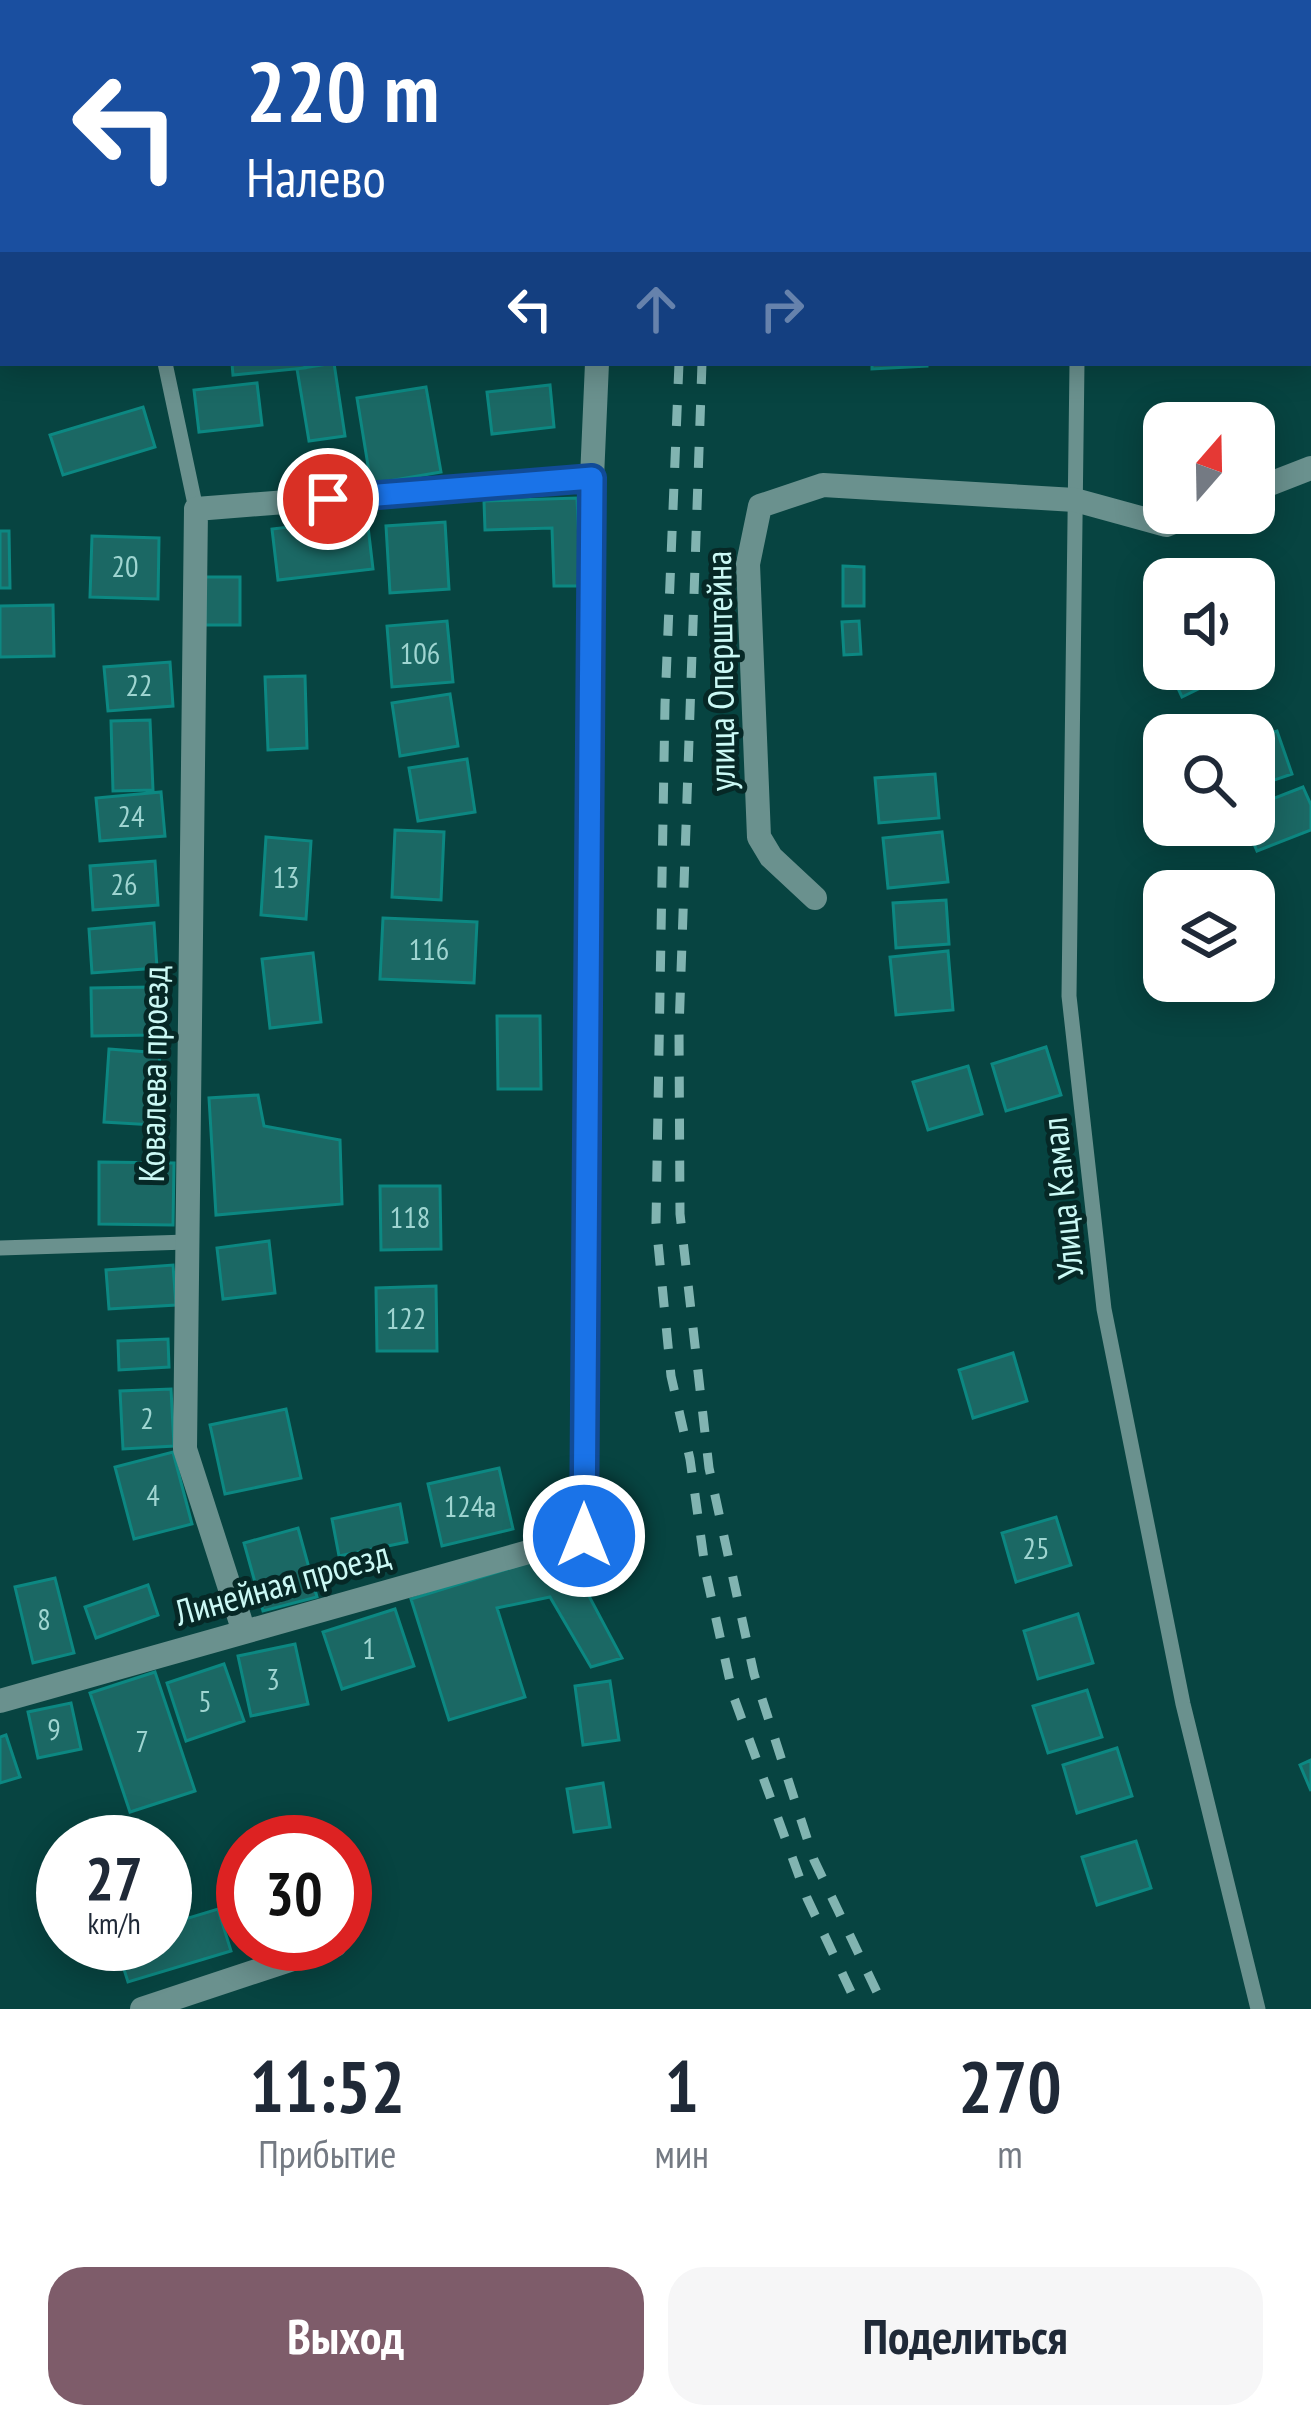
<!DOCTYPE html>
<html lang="ru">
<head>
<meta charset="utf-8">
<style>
  :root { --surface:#fff; --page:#f6f6f7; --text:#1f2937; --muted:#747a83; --accent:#7e5c6a }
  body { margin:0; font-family:"PT Sans Narrow",sans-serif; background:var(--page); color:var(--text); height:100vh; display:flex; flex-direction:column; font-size:45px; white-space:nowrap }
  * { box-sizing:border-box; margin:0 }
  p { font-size:39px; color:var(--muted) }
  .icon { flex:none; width:66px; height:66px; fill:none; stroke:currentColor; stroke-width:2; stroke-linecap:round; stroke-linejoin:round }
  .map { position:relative; height:2009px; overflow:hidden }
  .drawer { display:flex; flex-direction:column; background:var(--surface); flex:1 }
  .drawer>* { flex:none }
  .top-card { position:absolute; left:0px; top:0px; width:1311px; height:366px; box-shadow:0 6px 30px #0003; background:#1a4fa0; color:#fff; overflow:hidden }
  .needle { width:78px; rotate:20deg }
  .tools { position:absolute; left:1143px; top:402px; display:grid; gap:24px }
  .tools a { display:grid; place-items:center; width:132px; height:132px; border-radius:24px; background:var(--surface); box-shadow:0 6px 30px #0003; font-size:60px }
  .speed { position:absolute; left:36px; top:1815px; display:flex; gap:24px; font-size:60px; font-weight:700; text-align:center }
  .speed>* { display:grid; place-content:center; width:156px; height:156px; border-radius:50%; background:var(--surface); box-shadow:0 6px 30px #0003; line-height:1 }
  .speed small { font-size:30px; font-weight:400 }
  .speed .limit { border:18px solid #d22; background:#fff; color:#111 }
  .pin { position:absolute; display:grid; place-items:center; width:102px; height:102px; color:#fff; margin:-51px; border:6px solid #fff; border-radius:50%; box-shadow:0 3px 12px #0007 }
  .me { position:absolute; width:132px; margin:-66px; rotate:0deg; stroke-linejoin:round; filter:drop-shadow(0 0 9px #0008) }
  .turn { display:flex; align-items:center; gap:42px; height:252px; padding:0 48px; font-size:54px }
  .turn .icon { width:156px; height:156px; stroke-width:2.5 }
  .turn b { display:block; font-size:84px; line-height:102px }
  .lanes { display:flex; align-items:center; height:114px; padding:0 48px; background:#0003; justify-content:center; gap:60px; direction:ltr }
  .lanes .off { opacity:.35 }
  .eta { display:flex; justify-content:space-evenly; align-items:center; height:204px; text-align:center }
  .eta b { font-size:72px; font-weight:800; line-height:84px }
  .primary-button { display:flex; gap:24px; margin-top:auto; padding:24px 48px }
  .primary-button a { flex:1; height:138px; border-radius:36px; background:var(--accent); color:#fff; font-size:48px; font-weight:800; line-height:138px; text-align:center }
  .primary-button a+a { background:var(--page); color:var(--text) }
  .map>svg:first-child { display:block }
  .building { fill:#1b6864; stroke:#0c8882; stroke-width:3 }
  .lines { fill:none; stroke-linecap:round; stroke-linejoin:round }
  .service { stroke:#6a918e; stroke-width:15 }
  .minor { stroke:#6a918e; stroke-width:24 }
  .rail { stroke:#81b4b1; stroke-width:9; stroke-dasharray:21 21; stroke-linecap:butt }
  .route-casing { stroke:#114b97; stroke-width:30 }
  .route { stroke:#1a73e8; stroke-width:21 }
  .labels { text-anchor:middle; stroke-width:10; stroke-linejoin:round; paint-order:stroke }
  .number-label { font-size:30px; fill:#9fd5d1 }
  .street-label { font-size:36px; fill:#cbf9f5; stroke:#062826 }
</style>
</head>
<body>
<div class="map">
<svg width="1311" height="2009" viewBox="0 0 1311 2009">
  <rect width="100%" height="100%" fill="#074441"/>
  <!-- building -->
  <path class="building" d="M29 0H86L89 3H31Z
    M241 0H329L330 3H243Z
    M232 363H305V368L233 375Z
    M334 363 345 436 309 441 297 369Z
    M872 363H927V366L872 369Z
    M257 383 262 425 199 432 194 390Z
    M550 385 554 427 492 434 487 392Z
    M426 387 441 472 371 484 357 398Z
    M143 407 155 447 63 475 50 435Z
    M577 498 581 586H554L552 528 485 530 484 501Z
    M367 518 373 569 278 580 272 529Z
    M445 522 449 589 390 593 386 526Z
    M0 531H9L10 588H0Z
    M92 536 159 538 158 599 90 597Z
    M843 566 864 567V606H843Z
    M205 577H240V625H205Z
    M53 605 54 656 0 657V606Z
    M447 621 453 682 392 687 387 626Z
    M859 621 861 654 844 655 842 622Z
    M170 662 173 706 108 711 104 667Z
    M1169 669H1232L1233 672 1182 697Z
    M305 676 307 748 268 750 265 677Z
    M450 694 458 746 400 756 392 703Z
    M150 720 153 790 113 791 111 721Z
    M1277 731 1292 774 1254 787V738Z
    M467 759 475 812 418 821 409 768Z
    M935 774 939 818 879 823 875 778Z
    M1303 787 1311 805V830L1257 851 1246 825H1254V806Z
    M161 792 165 836 100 841 96 798Z
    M395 830 444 832 441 900 392 897Z
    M942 832 948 882 888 888 883 838Z
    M266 837 311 841 306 919 261 915Z
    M155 861 158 905 93 910 90 866Z
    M946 900 949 944 896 948 893 903Z
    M383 918 477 922 474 983 380 979Z
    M154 923 157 968 92 973 89 929Z
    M948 951 953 1010 896 1015 890 957Z
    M313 953 321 1022 270 1028 262 959Z
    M152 987 153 1035 92 1036 91 988Z
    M497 1016H540L541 1089H498Z
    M1046 1047 1061 1095 1006 1111 992 1064Z
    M109 1049 160 1053 154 1125 104 1122Z
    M968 1066 982 1114 928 1130 913 1082Z
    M258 1095 264 1126 340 1140 342 1204 216 1215 209 1098Z
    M99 1162 174 1163 173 1225 99 1224Z
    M380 1186H440L441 1249 381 1250Z
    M269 1241 275 1293 223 1299 217 1248Z
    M173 1265 176 1305 109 1309 106 1270Z
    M436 1286 437 1351H377L376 1288Z
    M168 1339 169 1367 119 1370 118 1341Z
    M1013 1353 1027 1401 973 1418 959 1370Z
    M171 1389 174 1446 123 1449 120 1391Z
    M286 1409 301 1478 225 1494 210 1425Z
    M173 1452 192 1524 134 1539 115 1467Z
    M499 1468 513 1529 442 1546 428 1484Z
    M400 1504 407 1542 339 1556 332 1519Z
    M1056 1517 1071 1565 1016 1582 1002 1533Z
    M298 1528 317 1597 263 1611 244 1543Z
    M565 1551 622 1658 591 1667 550 1597 497 1608 525 1697 449 1720 411 1599Z
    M55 1578 74 1653 33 1663 15 1587Z
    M148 1585 158 1615 96 1638 85 1607Z
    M395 1609 414 1666 342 1689 323 1632Z
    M1078 1614 1093 1663 1038 1679 1024 1631Z
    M295 1644 308 1704 251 1716 238 1656Z
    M224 1664 244 1721 186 1741 167 1683Z
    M155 1672 195 1791 130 1812 90 1693Z
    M610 1681 619 1740 583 1745 575 1686Z
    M1087 1690 1102 1737 1048 1753 1033 1706Z
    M71 1703 81 1749 38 1758 28 1712Z
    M6 1735 20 1777 0 1783V1737Z
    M1117 1748 1132 1796 1077 1813 1063 1765Z
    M1311 1760V1791L1300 1765Z
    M603 1783 610 1827 574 1832 567 1789Z
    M1136 1841 1151 1888 1097 1905 1082 1857Z
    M218 1909 231 1951 128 1982 116 1944H165V1925Z"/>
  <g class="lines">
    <!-- service -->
    <path class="service" d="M1072 0V3
      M165 363 196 509
      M1077 363 1069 996 1104 1309 1183 1704 1258 2009
      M0 1248 187 1242"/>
    <!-- minor -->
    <path class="minor" d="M614 3V0
      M1254 490 1311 468
      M815 898 771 857 759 837 748 564 760 506 823 485 1075 500 1166 525 1196 513
      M244 1632 185 1449 196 509 592 478
      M0 1701 585 1536 592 478 597 363
      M142 2009 335 1945"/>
    <!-- rail -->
    <path class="rail" d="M681 0V3
      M702 0V3
      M679 363 665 704 656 1223 671 1376 690 1459 706 1574 733 1695 807 1898 859 2009
      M702 363 679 1030 680 1214 709 1468 754 1674 814 1860 885 2009"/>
  </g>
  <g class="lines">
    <!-- route casing -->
    <g class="route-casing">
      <path id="route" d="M328 499 592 478 584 1536"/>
    </g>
    <!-- route -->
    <use href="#route" class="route"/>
  </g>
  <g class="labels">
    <!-- number labels -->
    <g class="number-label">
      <text x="125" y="577">20</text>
      <text x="420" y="664">106</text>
      <text x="139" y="696">22</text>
      <text x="131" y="827">24</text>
      <text x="286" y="888">13</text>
      <text x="124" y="895">26</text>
      <text x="429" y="960">116</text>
      <text x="410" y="1228">118</text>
      <text x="406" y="1329">122</text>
      <text x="147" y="1429">2</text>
      <text x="153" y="1506">4</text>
      <text x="470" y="1517">124а</text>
      <text x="1036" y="1559">25</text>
      <text x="44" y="1630">8</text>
      <text x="369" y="1659">1</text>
      <text x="273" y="1690">3</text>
      <text x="205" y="1712">5</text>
      <text x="54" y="1740">9</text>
      <text x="142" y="1752">7</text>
    </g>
    <!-- street labels -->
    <g class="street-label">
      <text transform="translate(720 671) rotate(-91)" y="13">улица Оперштейна</text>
      <text transform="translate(153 1074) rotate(-89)" y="13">Ковалева проезд</text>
      <text transform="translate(1062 1198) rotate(-96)" y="13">Улица Камал</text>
      <text transform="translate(282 1583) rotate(-16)" y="13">Линейная проезд</text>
    </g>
  </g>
</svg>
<div class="tools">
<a><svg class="needle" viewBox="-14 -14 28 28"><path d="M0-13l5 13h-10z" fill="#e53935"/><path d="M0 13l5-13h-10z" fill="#747a83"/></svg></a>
<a><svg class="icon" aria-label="sound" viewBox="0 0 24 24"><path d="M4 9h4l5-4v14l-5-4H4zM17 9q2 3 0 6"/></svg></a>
<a><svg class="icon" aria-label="search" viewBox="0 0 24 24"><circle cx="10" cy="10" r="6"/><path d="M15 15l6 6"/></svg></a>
<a><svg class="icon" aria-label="layers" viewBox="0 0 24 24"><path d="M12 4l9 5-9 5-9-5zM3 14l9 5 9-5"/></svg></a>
</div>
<div class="speed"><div>27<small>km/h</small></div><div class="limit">30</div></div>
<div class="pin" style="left:328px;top:499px;background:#d93025"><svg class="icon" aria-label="arrive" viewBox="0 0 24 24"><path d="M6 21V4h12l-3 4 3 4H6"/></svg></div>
<svg class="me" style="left:584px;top:1536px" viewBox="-20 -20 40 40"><circle r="17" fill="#1a73e8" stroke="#fff" stroke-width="3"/><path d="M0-11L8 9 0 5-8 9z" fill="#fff"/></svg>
<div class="top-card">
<div class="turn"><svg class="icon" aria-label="left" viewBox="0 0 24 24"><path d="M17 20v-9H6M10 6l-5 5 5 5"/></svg><div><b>220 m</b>Налево</div></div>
<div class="lanes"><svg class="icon" aria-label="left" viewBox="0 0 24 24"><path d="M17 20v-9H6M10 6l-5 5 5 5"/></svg><svg class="icon off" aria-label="ahead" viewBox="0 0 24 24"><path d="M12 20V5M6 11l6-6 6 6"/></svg><svg class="icon off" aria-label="right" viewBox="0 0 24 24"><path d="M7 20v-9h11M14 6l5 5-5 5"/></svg></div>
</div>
</div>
<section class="drawer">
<div class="eta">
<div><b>11:52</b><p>Прибытие</p></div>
<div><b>1</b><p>мин</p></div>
<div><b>270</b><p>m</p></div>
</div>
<div class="primary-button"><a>Выход</a><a>Поделиться</a></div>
</section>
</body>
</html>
